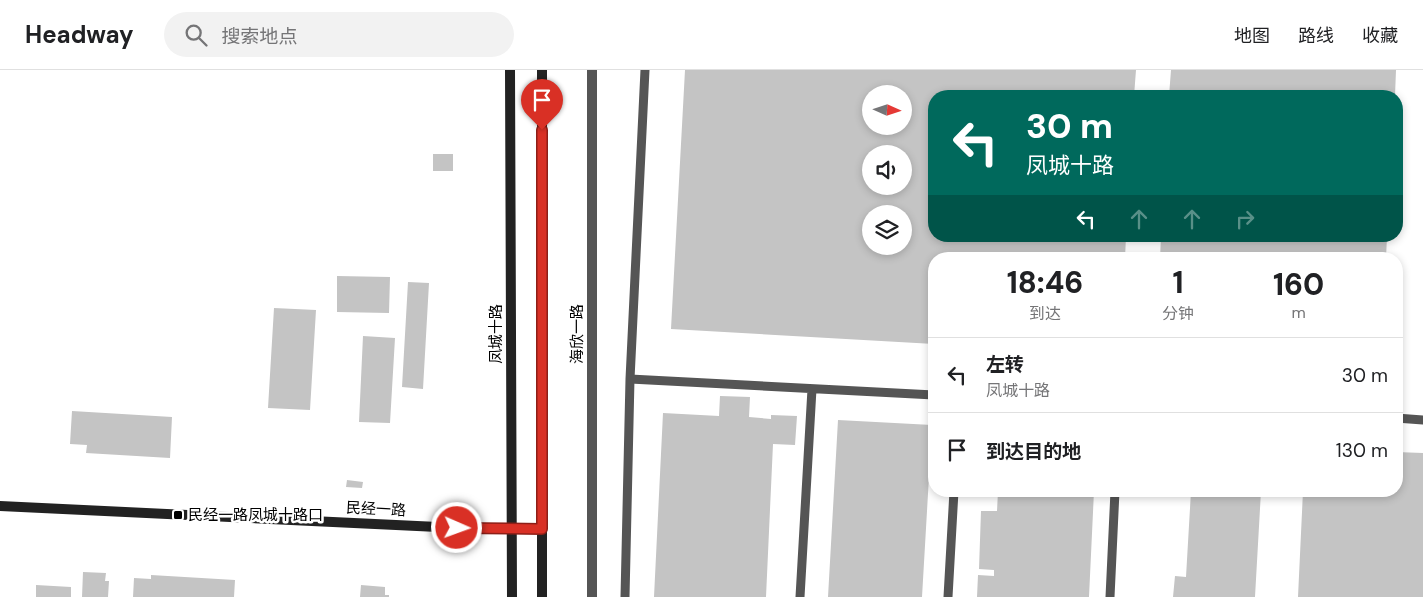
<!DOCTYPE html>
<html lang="zh">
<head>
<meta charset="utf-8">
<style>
  :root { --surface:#fff; --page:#f2f2f2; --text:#202124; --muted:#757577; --line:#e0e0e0 }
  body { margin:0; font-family:"DM Sans","Noto Sans SC",sans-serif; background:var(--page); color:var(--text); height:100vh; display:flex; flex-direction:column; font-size:19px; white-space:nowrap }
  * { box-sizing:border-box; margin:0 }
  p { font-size:16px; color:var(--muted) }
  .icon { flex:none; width:28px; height:28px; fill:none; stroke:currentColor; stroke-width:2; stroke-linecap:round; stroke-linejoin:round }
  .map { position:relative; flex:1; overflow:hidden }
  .side { position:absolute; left:928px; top:182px; width:475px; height:245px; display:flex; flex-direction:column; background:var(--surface); border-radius:20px; box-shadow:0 2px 8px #0003 }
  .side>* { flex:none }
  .banner { position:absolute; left:928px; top:20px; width:475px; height:152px; border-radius:20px; box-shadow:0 2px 8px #0003; background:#00695c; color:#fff; overflow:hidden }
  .needle { width:32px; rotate:93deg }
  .buttons { position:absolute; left:862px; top:15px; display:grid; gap:10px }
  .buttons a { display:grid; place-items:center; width:50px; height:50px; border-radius:50%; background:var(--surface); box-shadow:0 2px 8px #0003; font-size:25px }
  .pin { position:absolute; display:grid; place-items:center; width:42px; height:42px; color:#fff; margin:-51px -21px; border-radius:50% 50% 50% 0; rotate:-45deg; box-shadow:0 0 5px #0007 }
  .pin .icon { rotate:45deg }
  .me { position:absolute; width:55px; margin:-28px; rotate:92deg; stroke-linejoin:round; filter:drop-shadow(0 0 4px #0008) }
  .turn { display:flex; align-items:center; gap:18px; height:105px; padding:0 15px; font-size:22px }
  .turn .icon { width:65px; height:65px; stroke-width:2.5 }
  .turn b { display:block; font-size:35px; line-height:42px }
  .lanes { display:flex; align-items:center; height:48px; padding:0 15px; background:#0003; justify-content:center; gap:25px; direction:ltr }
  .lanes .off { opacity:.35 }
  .eta { display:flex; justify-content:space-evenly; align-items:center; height:85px; text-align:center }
  .eta b { font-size:30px; font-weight:800; line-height:35px }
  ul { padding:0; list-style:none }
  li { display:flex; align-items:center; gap:15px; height:75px; padding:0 15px; border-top:1px solid var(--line) }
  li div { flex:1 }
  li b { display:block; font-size:19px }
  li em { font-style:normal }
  header { display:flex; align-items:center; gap:30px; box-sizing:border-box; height:70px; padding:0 25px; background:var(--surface); border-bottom:1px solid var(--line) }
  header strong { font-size:24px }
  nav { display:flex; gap:28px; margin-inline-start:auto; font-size:18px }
  .search { width:350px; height:45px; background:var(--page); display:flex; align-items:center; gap:12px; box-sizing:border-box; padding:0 18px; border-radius:28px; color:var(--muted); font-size:19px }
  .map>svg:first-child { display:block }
  .building { fill:#c4c4c4; fill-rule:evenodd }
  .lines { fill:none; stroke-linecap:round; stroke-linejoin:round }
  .lane { stroke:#555; stroke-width:9 }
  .street { stroke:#555; stroke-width:10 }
  .secondary { stroke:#222; stroke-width:10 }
  .route-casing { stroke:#8d1f18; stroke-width:12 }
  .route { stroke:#d93025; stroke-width:9 }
  .poi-dot { fill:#000; stroke:#fff; stroke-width:2 }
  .labels { text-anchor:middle; stroke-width:5; stroke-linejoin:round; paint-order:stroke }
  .street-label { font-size:15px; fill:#000; stroke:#fff }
  .poi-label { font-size:15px; fill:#000; stroke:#fff; text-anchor:start }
</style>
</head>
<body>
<header>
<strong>Headway</strong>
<div class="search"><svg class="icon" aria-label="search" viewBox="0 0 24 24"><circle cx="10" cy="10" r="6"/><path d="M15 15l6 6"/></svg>搜索地点</div>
<nav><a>地图</a><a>路线</a><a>收藏</a></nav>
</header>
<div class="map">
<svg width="1423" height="527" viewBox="0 0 1423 527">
  <rect width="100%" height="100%" fill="#fff"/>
  <!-- building -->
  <path class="building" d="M685 0H1136L1134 26H934V166H1126L1125 189H934V274L671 259ZM871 24H904V56H871ZM871 84H904V116H871ZM871 144H904V176H871Z
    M1171 0H1396L1395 26H1169Z
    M433 84H453V101H433Z
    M1161 166H1387L1386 189H1160Z
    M337 206 390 207 389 243 337 242Z
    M408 212 429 213 423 319 402 317Z
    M274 238 316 240 310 340 268 338Z
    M363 266 395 268 390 353 359 352Z
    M720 326 750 327 749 347 771 349V345L797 346 795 375 773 374 766 527H654L663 343 719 346Z
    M72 341 172 347 170 388 86 383 87 375 70 374Z
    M838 350 932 355 922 527H828Z
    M1396 382 1423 383V527H1298L1303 421H1396Z
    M347 410 363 412 362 418 346 417Z
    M998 421H1094L1089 527H977L978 505 994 506V500L979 499 981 441H997Z
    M1191 421H1261L1255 527H1173L1175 506 1186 507Z
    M83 502 106 503 105 511H109L108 527H82Z
    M151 505 235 510 234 527H133L134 508 151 509Z
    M36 515 71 517V527H36Z
    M361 515 385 517V525H389V527H360Z"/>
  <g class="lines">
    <!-- lane -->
    <path class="lane" d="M645 0 630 309 934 325
      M1396 348 1423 350
      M625 527 630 309
      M800 527 812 319
      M948 527 954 421
      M1110 527 1115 421"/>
    <!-- street -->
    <path class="street" d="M592 527V0"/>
    <!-- secondary -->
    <path class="secondary" d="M510 0 512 527
      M0 436 438 457 542 459
      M542 527V0"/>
  </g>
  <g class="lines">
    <!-- route casing -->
    <g class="route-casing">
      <path id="route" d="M457 458 542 459V60"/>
    </g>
    <!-- route -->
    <use href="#route" class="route"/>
  </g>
  <!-- markers -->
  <rect class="poi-dot" x="173" y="440" width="10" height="10" rx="2.5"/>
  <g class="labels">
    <!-- street labels -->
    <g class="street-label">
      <text transform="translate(496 264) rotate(-90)" y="5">凤城十路</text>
      <text transform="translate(577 264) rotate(-90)" y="5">海欣一路</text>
      <text transform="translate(376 439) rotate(3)" y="5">民经一路</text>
    </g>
    <!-- poi labels -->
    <g class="poi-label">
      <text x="188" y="450">民经一路凤城十路口</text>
    </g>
  </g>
</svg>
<div class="buttons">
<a><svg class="needle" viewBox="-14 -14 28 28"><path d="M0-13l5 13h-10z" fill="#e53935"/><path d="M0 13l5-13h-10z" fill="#757577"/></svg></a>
<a><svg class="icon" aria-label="sound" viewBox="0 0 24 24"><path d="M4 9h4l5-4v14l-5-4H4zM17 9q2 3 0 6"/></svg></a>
<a><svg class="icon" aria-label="layers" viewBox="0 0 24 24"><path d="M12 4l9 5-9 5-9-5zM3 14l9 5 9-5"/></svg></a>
</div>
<div class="pin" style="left:542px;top:60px;background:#d93025"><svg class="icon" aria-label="arrive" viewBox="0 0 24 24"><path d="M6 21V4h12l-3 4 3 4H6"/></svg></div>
<svg class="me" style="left:457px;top:458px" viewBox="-20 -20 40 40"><circle r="17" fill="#d93025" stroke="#fff" stroke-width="3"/><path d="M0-11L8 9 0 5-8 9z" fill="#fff"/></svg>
<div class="banner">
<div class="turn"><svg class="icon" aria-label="left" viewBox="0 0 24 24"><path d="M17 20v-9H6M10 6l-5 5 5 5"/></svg><div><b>30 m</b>凤城十路</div></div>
<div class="lanes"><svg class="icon" aria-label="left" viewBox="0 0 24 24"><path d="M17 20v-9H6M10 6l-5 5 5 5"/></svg><svg class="icon off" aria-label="ahead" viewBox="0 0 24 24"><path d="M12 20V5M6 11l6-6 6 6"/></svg><svg class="icon off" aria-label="ahead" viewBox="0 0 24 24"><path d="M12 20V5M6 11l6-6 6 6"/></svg><svg class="icon off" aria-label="right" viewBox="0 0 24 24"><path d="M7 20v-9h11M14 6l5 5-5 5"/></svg></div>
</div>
<section class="side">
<div class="eta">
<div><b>18:46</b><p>到达</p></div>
<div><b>1</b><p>分钟</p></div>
<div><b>160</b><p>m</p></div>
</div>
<ul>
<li><svg class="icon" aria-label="left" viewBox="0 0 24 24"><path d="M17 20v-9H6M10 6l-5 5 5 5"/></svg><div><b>左转</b><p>凤城十路</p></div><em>30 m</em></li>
<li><svg class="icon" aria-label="arrive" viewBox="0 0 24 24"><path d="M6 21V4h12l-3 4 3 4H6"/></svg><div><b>到达目的地</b></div><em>130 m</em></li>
</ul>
</section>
</div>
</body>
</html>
